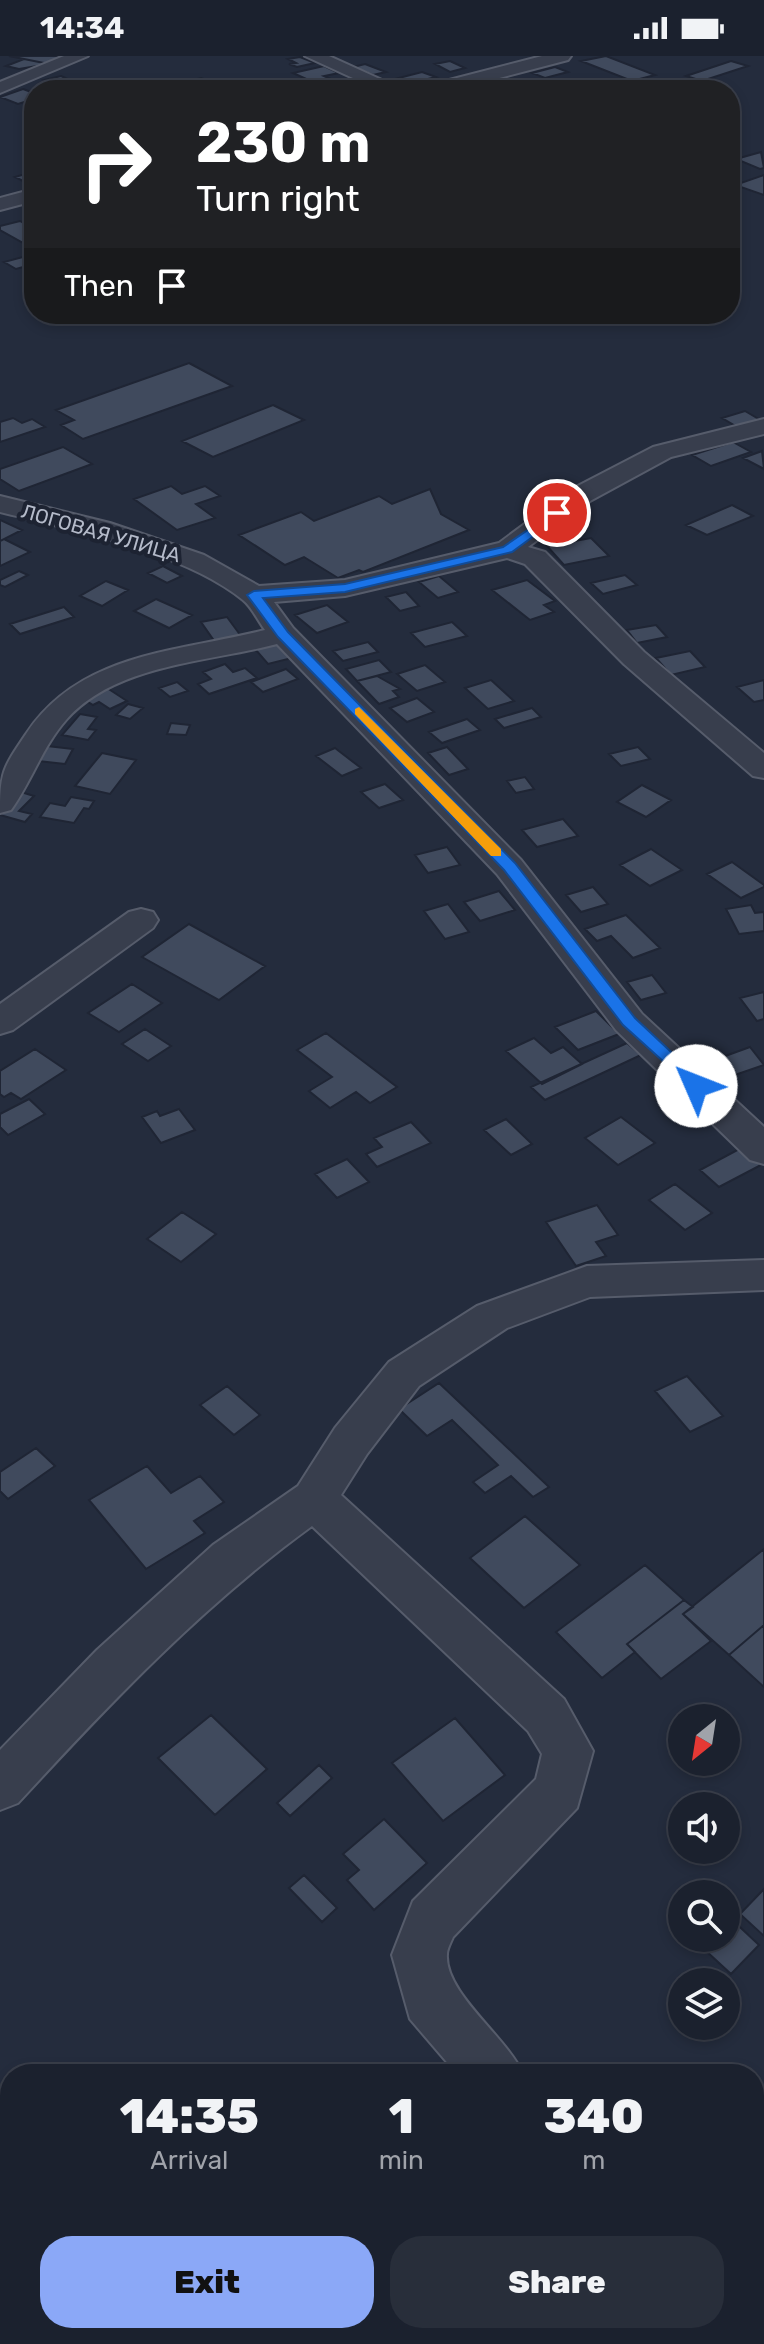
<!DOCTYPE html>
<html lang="en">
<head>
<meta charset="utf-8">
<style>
  :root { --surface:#1b212e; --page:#282e3a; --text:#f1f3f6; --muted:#a0a3aa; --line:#393e4a; --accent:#8ba8f7 }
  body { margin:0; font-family:Rubik,sans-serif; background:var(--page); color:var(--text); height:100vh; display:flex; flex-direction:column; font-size:30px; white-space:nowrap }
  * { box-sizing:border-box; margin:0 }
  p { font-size:26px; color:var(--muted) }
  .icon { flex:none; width:44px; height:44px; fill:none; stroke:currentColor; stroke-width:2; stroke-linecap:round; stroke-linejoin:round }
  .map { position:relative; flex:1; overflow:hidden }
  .side { position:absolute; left:0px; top:2008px; width:764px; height:280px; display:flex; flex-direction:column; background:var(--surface); border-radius:32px 32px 0 0; box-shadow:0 4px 12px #0003,0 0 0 2px var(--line) }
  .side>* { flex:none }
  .hud { position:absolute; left:24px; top:24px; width:716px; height:244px; border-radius:32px; box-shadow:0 4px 12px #0003,0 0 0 2px var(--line); background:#202124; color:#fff; overflow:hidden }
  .needle { width:52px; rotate:210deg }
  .buttons { position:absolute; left:668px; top:1648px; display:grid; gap:16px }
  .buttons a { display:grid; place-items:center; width:72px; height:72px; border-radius:50%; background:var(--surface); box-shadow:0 4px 12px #0003,0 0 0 2px var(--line); font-size:40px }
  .pin { position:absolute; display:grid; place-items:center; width:68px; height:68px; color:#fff; margin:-34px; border:4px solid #fff; border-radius:50%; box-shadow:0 2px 8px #0007 }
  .me { position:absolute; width:88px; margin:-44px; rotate:314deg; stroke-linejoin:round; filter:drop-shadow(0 0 6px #0008) }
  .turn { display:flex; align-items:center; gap:28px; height:168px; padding:0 40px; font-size:36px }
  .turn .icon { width:104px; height:104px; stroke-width:2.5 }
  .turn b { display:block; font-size:56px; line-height:68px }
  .then { display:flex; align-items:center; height:76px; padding:0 40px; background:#0003; gap:16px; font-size:30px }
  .eta { display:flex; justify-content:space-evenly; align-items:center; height:136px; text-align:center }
  .eta b { font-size:48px; font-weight:800; line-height:56px }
  .action { display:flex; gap:16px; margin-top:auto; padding:16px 40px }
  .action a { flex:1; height:92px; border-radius:32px; background:var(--accent); color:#111; font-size:32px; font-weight:800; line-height:92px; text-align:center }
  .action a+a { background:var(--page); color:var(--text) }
  .status { display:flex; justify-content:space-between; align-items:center; height:56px; padding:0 40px; background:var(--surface); direction:ltr }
  .status svg { height:22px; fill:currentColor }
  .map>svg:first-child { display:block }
  .building { fill:#404a5d; stroke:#1f2534; stroke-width:2 }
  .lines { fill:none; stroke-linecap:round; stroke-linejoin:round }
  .street-casing { stroke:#565c6b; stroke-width:4 }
  .street { fill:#383e4d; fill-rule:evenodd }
  .route { fill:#1a73e8; stroke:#114b97; stroke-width:2 }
  .slow { fill:#f59e0b }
  .labels { text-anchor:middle; stroke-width:8; stroke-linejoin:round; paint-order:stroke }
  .far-street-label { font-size:20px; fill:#b4bac9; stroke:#1d2332 }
</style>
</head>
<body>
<div class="status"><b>14:34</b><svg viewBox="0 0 49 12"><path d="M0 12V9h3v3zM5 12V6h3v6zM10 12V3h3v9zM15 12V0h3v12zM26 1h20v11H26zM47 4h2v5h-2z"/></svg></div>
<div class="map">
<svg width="764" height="2288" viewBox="0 0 764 2288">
  <rect width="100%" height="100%" fill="#242c3d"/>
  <!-- building -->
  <path class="building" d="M9 0H59L65 1 49 8Z
    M606 0 655 19 632 25 581 5Z
    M300 1 315 7 297 11 289 8 296 7 288 3Z
    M24 3 49 8 19 13 6 10Z
    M450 5 465 12 450 16 435 8Z
    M731 5 748 10 702 25 686 20Z
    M365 8 386 16 373 19 353 11Z
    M324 10 339 17 324 20 331 23 315 27 293 17Z
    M555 11 568 16 545 22 532 17Z
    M422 16 436 21 408 28 395 23Z
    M61 20 87 32 47 34 39 30 51 27 44 24Z
    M201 22 214 27 189 34 173 30Z
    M351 24 375 34H336L327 30Z
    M23 33 34 37V43L18 48 0 41Z
    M761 96 764 112 760 113 736 103Z
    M32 116 33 130 15 121Z
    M764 119V139L735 129Z
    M20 165 34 173V193L0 174V170Z
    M34 198V208L16 213 4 206Z
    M189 307 232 330 83 383 61 369 74 364 56 354Z
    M273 349 304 364 213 401 182 385Z
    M745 355 762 365 739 372 722 362Z
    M13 362 22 367 32 363 45 371 0 386V366Z
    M733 386 751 396 711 410 692 399Z
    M63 391 92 408 19 435 0 423V413Z
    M762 395 764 413 743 402Z
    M171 430 182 438 205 430 220 440 196 448 215 462 177 474 134 443Z
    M430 433 441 458 469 474 363 516 359 514 338 522 304 501 285 509 239 479 301 456 314 465 379 440 392 448Z
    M732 449 753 460 707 479 686 469Z
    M0 464 22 474 0 485Z
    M591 482 609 500 564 509 547 490Z
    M4 483 30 496 0 510V485Z
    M163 510 182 520 167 527 148 517Z
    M19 515 28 519 5 531 0 529V524Z
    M625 519 637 529 603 538 591 527Z
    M439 520 458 536 438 542 419 526Z
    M527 524 555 545 544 549 554 556 530 564 492 534Z
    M106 525 128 534 102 550 80 540Z
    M406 536 419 550 400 555 386 541Z
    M156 543 192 559 169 572 134 555Z
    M327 549 348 566 317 577 295 559Z
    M64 551 74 561 20 578 10 568Z
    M227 561 241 580 215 586 201 566Z
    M452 566 467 580 425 591 411 577Z
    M656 569 667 581 637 587 627 574Z
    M368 586 378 596 343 605 333 595Z
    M278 587 292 602 268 608 255 593Z
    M690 595 705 611 671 619 656 602Z
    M379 604 391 616 357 625 346 613Z
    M225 608 233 616 245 612 257 622 209 638 198 628 211 623 203 616Z
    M425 609 445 626 417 635 397 618Z
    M286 613 298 623 263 636 251 626Z
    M377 620 400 633 393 635 399 641 379 648 357 625Z
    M491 624 514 645 488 653 465 632Z
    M764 624V644L754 646 737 631Z
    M177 626 188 635 170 641 159 632Z
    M104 630 127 645 110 653 99 646 93 649 80 641Z
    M417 642 434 656 407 666 390 652Z
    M128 648 143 652 130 663 116 659Z
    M532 652 541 661 504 672 495 663Z
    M80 658 97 661 88 673 96 674 88 684 62 679Z
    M467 663 480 674 442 687 429 676Z
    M171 667 190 669 186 679 167 678Z
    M47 690 73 693 65 708 38 705Z
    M447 691 468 713 449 719 428 697Z
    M638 691 650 703 621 710 609 698Z
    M335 692 361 712 342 720 316 700Z
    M102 697 136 704 110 738 75 730Z
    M525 721 534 733 516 737 507 725Z
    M385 728 403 744 379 752 361 736Z
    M642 729 671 744 646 761 617 746Z
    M21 736 34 740 19 755 32 758 25 766 0 759Z
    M71 741 94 745 89 753 84 752 74 767 40 761 50 747 65 750Z
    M563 763 578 780 537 791 522 774Z
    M447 791 460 809 428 817 415 799Z
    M651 793 682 814 650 830 620 809Z
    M732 806 764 829V831L741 842 707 818Z
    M593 831 608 848 581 856 566 839Z
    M499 835 515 854 480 865 464 846Z
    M448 848 469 876 445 883 424 855Z
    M751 849 755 857 764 856V875L739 878 726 853Z
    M626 859 660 892 633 902 611 880 597 885 585 873Z
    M189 868 265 910 219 944 142 901Z
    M652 919 666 937 641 944 627 926Z
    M132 928 162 947 119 976 88 957Z
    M764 936V963L757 965 740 942Z
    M596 955 619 978 578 994 555 971Z
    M145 973 171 990 148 1005 122 988Z
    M326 977 397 1031 370 1047 356 1036 330 1052 309 1035 332 1021 297 994Z
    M534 982 551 997 563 991 582 1008 542 1028 506 995Z
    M627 987 641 999 545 1044 531 1031Z
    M750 991 764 1009 732 1020 717 1003Z
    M35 993 66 1014 21 1043 11 1037 4 1041 0 1038V1015Z
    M29 1043 45 1058 8 1079 0 1071V1058Z
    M179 1053 195 1074 161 1087 142 1061 157 1055 160 1060Z
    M621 1061 655 1087 618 1109 585 1082Z
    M506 1063 532 1088 511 1099 484 1074Z
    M411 1066 431 1087 377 1111 366 1098 382 1091 374 1082Z
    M741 1092 761 1109 719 1131 700 1114Z
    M347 1103 369 1126 337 1142 315 1118Z
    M675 1128 712 1157 685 1174 649 1144Z
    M597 1149 618 1179 596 1186 606 1200 576 1210 546 1166Z
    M182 1156 216 1178 181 1206 147 1183Z
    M687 1320 723 1360 690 1376 655 1335Z
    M439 1327 549 1431 533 1441 511 1420 485 1437 473 1426 498 1409 452 1364 427 1380 399 1353Z
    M227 1330 260 1359 234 1379 200 1349Z
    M36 1392 55 1410 8 1443 0 1435V1416Z
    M147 1410 171 1437 200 1420 224 1446 194 1465 205 1477 146 1513 89 1444Z
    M525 1460 580 1509 524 1552 470 1502Z
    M764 1493V1569L729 1599 683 1558Z
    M645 1509 684 1544 627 1588 635 1596 602 1622 556 1576Z
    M684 1544 693 1551 683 1558 711 1585 661 1623 627 1588Z
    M764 1569V1631L729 1599Z
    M211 1659 267 1713 215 1759 158 1702Z
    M455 1662 505 1719 443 1765 392 1707Z
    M319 1709 332 1722 290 1760 277 1747Z
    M384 1763 427 1807 374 1854 347 1824 359 1814 343 1798Z
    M304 1819 337 1852 322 1866 289 1832Z
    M764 1833V1880L740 1858Z
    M726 1858 759 1889 731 1918 692 1882H726Z"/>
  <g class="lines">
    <!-- street casing -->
    <g class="street-casing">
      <path id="street" d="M64 0H88L0 37V26Z
        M305 0H329L404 34H379Z
        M542 0H571L568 4 453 34H423L426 30Z
        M34 133V145L0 154V142Z
        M764 363V378L671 401 590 445 528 491 545 496 644 596 764 697V722L753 720 624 608 525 508 507 502 345 540 274 546 293 572 521 804 642 958 764 1071V1108L750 1104 616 974 497 818 277 588C209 606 115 608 66 664 43 690 31 726 11 754L0 757C0 716 3 712 26 678 80 596 178 596 265 574 258 565 252 551 243 544 184 496 73 474 0 456V440L110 467 204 499 259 530 345 524 499 487 572 433 653 391Z
        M141 853 153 856 158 864 153 872 13 974 0 978V948L129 856Z
        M764 1204V1234L590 1241 507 1272 419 1330 367 1398 341 1439 564 1643 593 1695 577 1752 453 1881C451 1886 447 1893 447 1898 444 1937 507 1981 523 2018H457L410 1963 392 1899 413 1845 536 1723 542 1698 528 1675 312 1470C202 1550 110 1647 18 1747L0 1754V1694L97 1594 213 1489 298 1430 335 1372 389 1306 477 1250 587 1210Z
        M294 2278H365L361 2288H290Z
        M686 2278H753L757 2288H690Z"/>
    </g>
    <!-- street -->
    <use href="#street" class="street"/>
  </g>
  <!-- route -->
  <path class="route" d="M557 454 563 457 561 460 512 496 345 536 263 542 288 576 515 807 635 962 702 1025 705 1030 696 1035 623 969 504 814 278 581 247 539 254 535 345 528 503 491Z"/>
  <!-- slow -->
  <path class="slow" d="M359 651 501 793V800H491L355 658V653Z"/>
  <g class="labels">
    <!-- far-street labels -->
    <g class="far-street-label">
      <text transform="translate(101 477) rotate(16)" y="7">ЛОГОВАЯ УЛИЦА</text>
    </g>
  </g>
</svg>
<div class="buttons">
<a><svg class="needle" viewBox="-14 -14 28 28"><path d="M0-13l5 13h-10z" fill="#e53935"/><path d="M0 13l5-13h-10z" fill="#a0a3aa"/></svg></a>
<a><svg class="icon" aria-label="sound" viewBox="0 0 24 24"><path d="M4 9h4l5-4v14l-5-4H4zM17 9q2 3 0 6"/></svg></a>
<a><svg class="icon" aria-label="search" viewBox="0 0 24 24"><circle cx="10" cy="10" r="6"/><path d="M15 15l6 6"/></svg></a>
<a><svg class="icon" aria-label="layers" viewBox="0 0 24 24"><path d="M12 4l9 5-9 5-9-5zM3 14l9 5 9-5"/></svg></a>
</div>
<div class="pin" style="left:557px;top:457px;background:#d93025"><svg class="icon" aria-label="arrive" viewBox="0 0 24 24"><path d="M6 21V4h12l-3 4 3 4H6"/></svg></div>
<svg class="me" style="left:696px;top:1030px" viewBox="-20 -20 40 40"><circle r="19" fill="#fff"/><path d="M0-13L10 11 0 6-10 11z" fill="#1a73e8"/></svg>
<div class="hud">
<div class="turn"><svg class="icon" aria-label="right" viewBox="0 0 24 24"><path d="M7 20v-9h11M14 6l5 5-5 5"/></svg><div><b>230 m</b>Turn right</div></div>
<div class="then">Then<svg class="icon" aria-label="arrive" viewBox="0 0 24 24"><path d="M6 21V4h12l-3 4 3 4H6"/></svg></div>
</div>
<section class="side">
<div class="eta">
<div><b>14:35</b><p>Arrival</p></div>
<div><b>1</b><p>min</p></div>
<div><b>340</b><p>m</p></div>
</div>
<div class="action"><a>Exit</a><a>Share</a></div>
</section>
</div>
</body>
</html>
